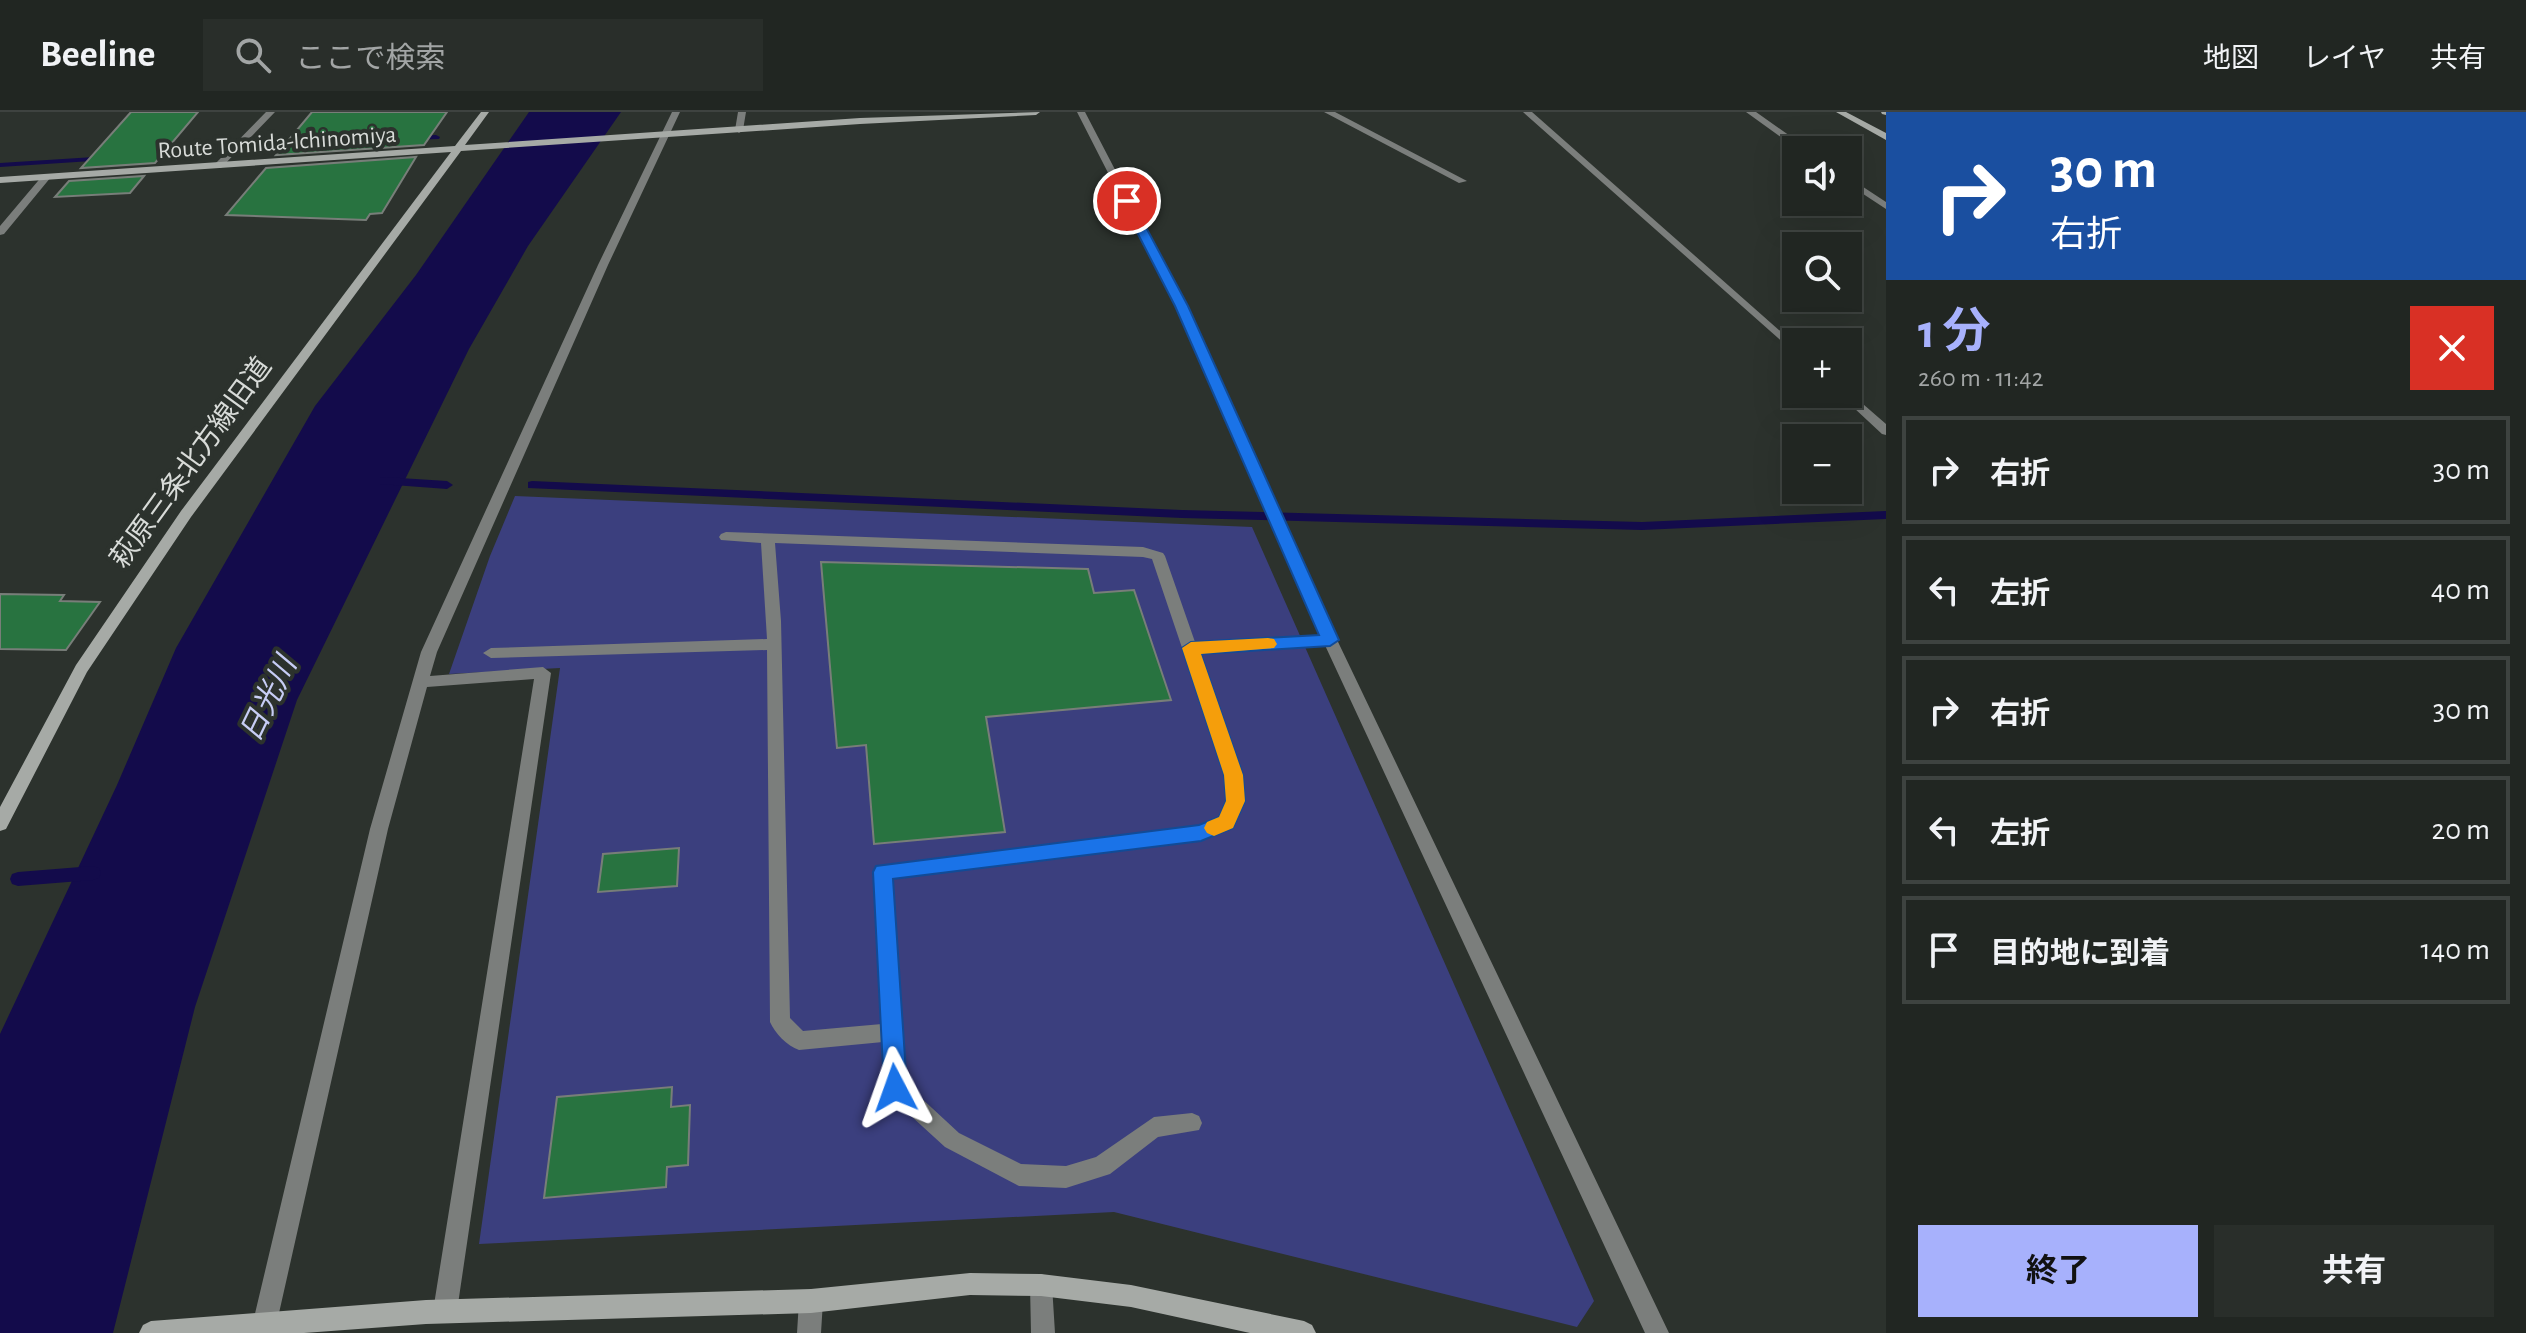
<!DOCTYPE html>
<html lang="ja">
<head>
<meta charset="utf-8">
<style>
  :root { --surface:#212622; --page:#292e2a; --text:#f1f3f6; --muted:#a2a5a5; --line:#3e4340; --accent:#a7b1fc }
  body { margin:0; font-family:"Alegreya Sans","Noto Sans JP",sans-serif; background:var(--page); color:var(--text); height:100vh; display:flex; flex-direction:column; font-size:30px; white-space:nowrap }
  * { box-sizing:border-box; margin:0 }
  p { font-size:26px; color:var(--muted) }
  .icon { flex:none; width:44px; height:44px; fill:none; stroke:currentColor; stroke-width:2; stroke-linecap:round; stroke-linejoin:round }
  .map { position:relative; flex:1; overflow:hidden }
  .drawer { display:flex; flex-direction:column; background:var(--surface); width:640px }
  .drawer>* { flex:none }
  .top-card { background:#1a4fa0; color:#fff; overflow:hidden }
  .buttons { position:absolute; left:1782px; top:24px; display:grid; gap:16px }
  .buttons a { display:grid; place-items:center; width:80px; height:80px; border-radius:0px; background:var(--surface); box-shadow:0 8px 32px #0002,0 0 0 2px var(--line); font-size:40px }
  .pin { position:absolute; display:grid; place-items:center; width:68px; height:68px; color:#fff; margin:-34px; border:4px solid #fff; border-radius:50%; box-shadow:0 2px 8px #0007 }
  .me { position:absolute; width:88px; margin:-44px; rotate:356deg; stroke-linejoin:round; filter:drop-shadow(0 0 6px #0008) }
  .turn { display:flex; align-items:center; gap:28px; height:168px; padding:0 32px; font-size:36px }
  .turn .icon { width:104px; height:104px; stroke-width:2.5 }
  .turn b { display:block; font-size:56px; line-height:68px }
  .round { display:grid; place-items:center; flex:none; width:84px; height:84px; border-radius:0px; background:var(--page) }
  .overview { display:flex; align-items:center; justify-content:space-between; height:136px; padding:0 32px }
  h1 { font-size:48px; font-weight:700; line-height:60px; color:var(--accent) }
  .button { display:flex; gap:16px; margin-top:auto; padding:16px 32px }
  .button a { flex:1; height:92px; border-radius:0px; background:var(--accent); color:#111; font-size:32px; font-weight:700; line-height:92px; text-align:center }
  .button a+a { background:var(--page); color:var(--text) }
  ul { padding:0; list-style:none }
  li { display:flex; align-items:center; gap:24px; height:108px; margin:0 16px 12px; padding:0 16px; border:4px solid var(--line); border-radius:0px }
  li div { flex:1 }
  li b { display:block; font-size:30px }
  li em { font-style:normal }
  header { display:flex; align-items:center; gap:48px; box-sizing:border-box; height:112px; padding:0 40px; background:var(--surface); border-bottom:2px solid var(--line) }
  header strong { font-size:38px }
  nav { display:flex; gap:44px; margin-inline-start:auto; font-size:28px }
  .search { width:560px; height:72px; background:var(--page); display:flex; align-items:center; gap:20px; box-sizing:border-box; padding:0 28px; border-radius:0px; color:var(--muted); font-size:30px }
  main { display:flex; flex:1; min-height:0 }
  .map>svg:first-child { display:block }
  .green { fill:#3b3f7e }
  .water { fill:#130b4b }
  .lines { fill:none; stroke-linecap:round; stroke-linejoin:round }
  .stream { fill:#130b4b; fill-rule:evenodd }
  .building { fill:#287340; stroke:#787e79; stroke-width:2 }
  .lane { fill:#7b7e7c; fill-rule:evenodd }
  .street { fill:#7b7e7c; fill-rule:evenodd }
  .secondary { fill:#a6aaa6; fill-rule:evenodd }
  .route { fill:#1a73e8; stroke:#114b97; stroke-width:2 }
  .slow { fill:#f59e0b }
  .labels { text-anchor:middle; stroke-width:8; stroke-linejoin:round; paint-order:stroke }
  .far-street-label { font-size:24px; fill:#d8dbd8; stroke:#2c322d }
  .street-label { font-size:28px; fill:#d8dbd8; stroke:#2c322d }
  .water-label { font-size:30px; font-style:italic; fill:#c7cdf5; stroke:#2c322d }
</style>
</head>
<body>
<header>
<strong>Beeline</strong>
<div class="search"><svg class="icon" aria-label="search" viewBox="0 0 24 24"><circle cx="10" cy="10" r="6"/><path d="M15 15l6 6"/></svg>ここで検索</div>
<nav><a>地図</a><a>レイヤ</a><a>共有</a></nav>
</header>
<main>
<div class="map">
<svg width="1886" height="1221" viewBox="0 0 1886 1221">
  <rect width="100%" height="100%" fill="#2c322d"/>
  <!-- green -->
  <path class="green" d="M515 384 1252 415 1594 1189 1577 1215 1114 1100 479 1132 560 556 449 562 490 444Z"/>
  <!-- water -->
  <path class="water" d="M529 0H621L528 134 469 237 297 588 195 895 113 1221H0V922L117 673 176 536 315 294 416 163Z"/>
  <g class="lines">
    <!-- stream -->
    <path class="stream" d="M436 23 440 25 439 27 411 28 407 26 411 24Z
      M208 37 212 39 211 41 144 45 140 43 144 41Z
      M110 44V48H107L0 55V51Z
      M384 365 447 369 453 373 447 377 380 372V366Z
      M532 369 1182 398 1642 410 1886 399V407L1642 418 1182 406 528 376V370Z
      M93 754 99 756 101 761 99 766 93 768 18 774 12 772 10 767 12 762 18 760Z"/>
  </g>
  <!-- building -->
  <path class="building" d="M131 0H198L155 51 81 56Z
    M312 0H447L424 33 276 43Z
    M416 45 382 101 370 102 366 108 226 103 266 56Z
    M144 64 130 81 55 85 69 69Z
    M821 450 1088 457 1094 481 1134 478 1171 588 986 605 1005 720 874 732 866 633 837 636Z
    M0 482 64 483 60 489 100 490 66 538 0 537Z
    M679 736 677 774 598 780 603 742Z
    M672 975 671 995 690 993 688 1053 667 1055 666 1075 544 1086 557 985Z"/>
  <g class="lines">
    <!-- lane -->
    <path class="lane" d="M266 0H275L221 56H215V52Z
      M726 420 1143 435 1163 441 1165 444 1195 530 1335 524 1337 528 1330 533 1199 541 1241 663 1244 689 1232 715 1201 728 892 766 905 971 959 1021 1021 1052 1066 1054 1096 1045 1154 1005 1192 1001 1199 1004 1202 1011 1199 1018 1158 1025 1110 1062 1066 1076 1019 1074 945 1035 888 983 885 976 883 930 799 938C787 934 775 921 770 910L767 538 491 546 483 541 491 536 767 527 761 431 721 428 719 425 721 422ZM775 431 1143 445 1152 447 1225 663 1228 689 1220 705 1199 714 877 755 874 760 882 912 803 919 790 906 781 509Z"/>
    <!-- street -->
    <path class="street" d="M672 0H680L608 153 437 540 430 564 543 555 551 561 457 1199 453 1207 445 1211 437 1207 433 1199 534 567 427 575 388 717 277 1210 273 1218 267 1221 257 1218 253 1210 370 717 421 540 598 153Z
      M738 0H746L743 18 739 21 735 18Z
      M1077 0H1085L1186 194 1317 486 1669 1221H1645L1303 486 1176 194Z
      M1324 0H1335L1467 69 1459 71Z
      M1523 0H1532L1796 233V242Z
      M1746 0H1756L1810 38H1799Z
      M43 63 51 65 4 122 0 123V114Z
      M1848 65 1886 90V97L1848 72Z
      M1848 279 1886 312V323L1882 322 1839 282H1848Z
      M1041 1162 1049 1165 1052 1173 1055 1221H1031L1030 1173 1033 1165Z
      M811 1177 819 1181 823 1189 821 1221H797L799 1189 803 1181Z"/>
    <!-- secondary -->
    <path class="secondary" d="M481 0H489L465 33 860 6 1040 0 1036 3 860 12 461 39 191 405 87 560 6 717 0 719V695L76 553 181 399 451 40 0 71V65L455 34Z
      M1836 0H1846L1886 21V28Z
      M1881 0H1886V3L1882 2Z
      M970 1161 1041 1162 1131 1173 1304 1209 1312 1213 1316 1221H1250L1131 1195 1041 1184 970 1183 811 1201 426 1212 304 1221H139L143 1213 151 1209 426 1188 811 1177Z"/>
  </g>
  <!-- route -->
  <path class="route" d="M1123 86 1132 89 1188 194 1339 528 1330 534 1201 542 1243 663 1245 689 1233 716 1201 729 893 767 907 976 904 984 895 988 887 984 884 976 873 760 876 754 1199 713 1219 705 1226 689 1224 663 1182 536 1191 530 1319 523 1175 194 1121 89Z"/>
  <!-- slow -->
  <path class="slow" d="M1268 526 1274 527 1277 532 1274 536 1201 542 1243 663 1245 689 1233 716 1214 724 1207 721 1204 716 1207 710 1219 705 1226 689 1224 663 1182 536 1191 530Z"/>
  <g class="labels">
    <!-- far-street labels -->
    <g class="far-street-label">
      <text transform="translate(277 30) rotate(-4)" y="8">Route Tomida-Ichinomiya</text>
    </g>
    <!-- street labels -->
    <g class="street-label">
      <text transform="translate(190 350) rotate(-54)" y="10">萩原三条北方線旧道</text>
    </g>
    <!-- water labels -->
    <g class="water-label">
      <text transform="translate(268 587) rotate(-64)" y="10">日光川</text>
    </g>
  </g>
</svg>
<div class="buttons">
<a><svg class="icon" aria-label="sound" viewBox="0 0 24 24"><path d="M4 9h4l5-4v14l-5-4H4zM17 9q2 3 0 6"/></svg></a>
<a><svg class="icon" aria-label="search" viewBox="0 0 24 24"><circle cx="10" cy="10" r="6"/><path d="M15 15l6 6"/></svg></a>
<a>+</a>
<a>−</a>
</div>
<div class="pin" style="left:1127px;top:89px;background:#d93025"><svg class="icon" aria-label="arrive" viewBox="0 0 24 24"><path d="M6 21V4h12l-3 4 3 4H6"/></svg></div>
<svg class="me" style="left:895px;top:976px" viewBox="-20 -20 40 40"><path d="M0-17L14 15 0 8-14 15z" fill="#1a73e8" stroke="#fff" stroke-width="4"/></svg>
</div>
<section class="drawer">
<div class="top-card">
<div class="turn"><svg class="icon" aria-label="right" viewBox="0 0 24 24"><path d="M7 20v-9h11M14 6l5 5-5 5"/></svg><div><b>30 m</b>右折</div></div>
</div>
<div class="overview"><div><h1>1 分</h1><p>260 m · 11:42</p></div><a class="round" style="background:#d93025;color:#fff"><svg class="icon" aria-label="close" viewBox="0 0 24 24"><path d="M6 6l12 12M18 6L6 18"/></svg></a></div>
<ul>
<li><svg class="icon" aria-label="right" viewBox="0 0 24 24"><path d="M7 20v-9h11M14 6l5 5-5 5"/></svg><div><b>右折</b></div><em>30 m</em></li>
<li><svg class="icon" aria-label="left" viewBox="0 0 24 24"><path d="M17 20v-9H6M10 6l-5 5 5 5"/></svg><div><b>左折</b></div><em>40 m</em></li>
<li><svg class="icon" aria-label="right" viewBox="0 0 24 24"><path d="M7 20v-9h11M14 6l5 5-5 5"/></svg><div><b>右折</b></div><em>30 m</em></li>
<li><svg class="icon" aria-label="left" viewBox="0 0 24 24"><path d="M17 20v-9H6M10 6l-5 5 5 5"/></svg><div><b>左折</b></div><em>20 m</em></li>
<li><svg class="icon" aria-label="arrive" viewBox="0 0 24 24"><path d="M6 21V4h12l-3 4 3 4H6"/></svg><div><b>目的地に到着</b></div><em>140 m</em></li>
</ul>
<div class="button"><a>終了</a><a>共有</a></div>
</section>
</main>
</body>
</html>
